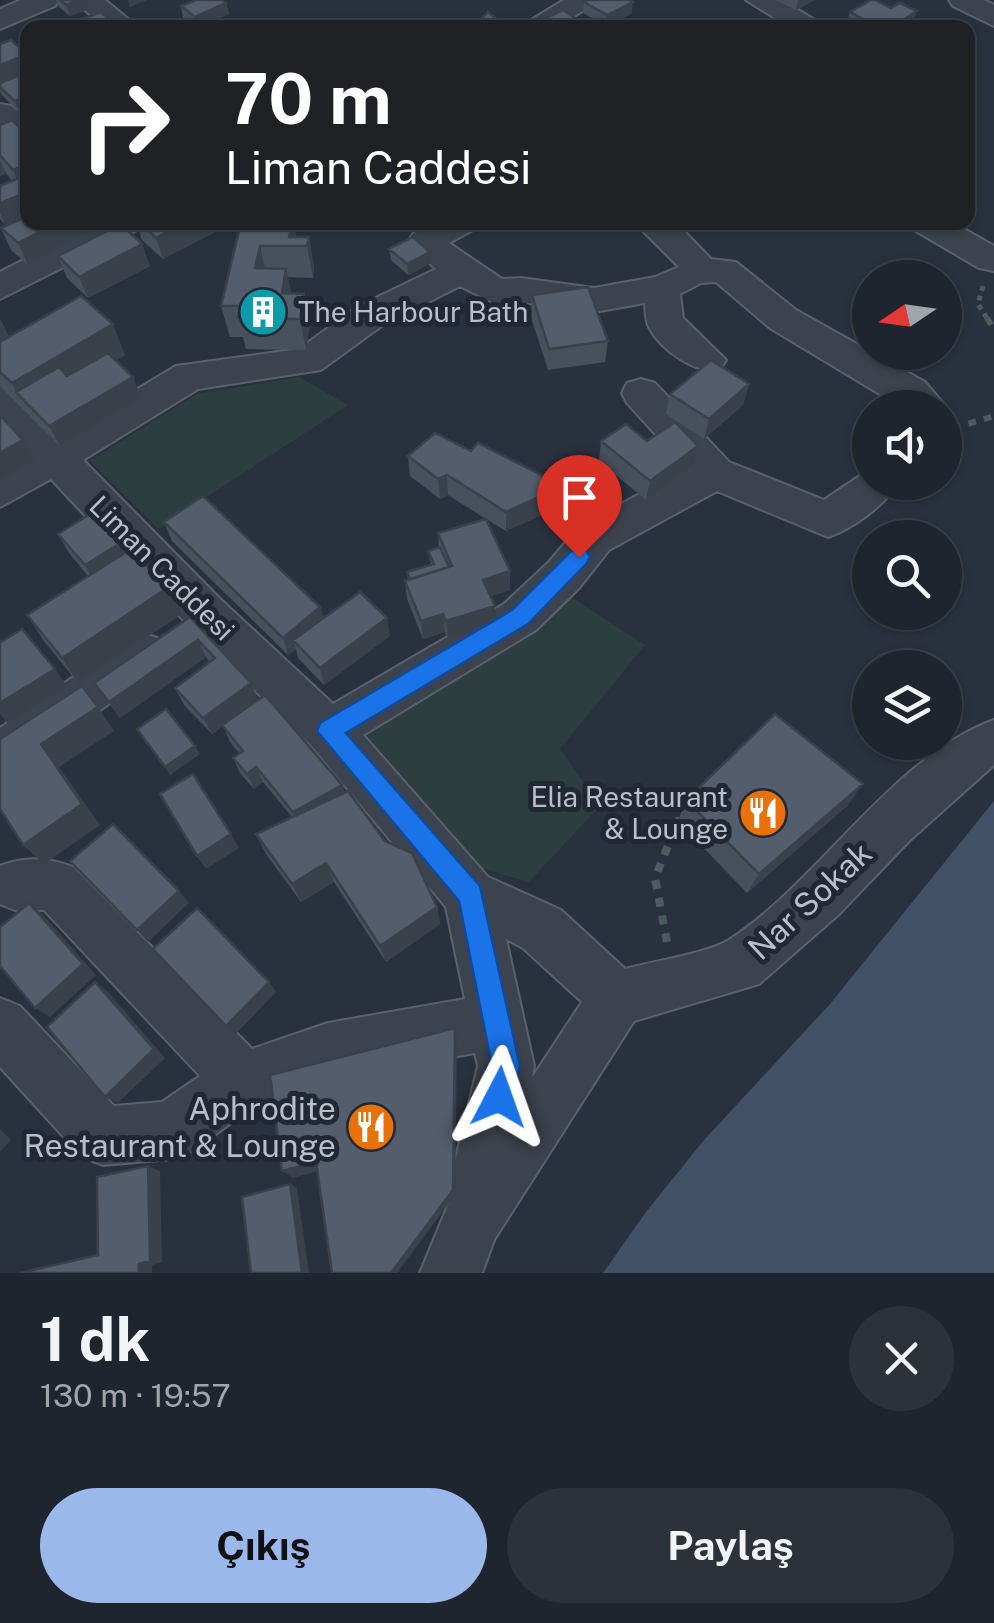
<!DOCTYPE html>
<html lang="tr">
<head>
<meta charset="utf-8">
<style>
  :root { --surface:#1f252e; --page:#2c313a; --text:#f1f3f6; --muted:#a1a5aa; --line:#3c424a; --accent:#9bb8eb }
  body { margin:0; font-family:"Public Sans",sans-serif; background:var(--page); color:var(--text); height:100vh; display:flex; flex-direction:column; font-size:38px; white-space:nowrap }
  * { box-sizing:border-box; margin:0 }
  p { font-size:32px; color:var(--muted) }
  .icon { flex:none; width:55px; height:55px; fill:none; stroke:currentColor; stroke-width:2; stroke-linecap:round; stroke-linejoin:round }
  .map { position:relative; height:1273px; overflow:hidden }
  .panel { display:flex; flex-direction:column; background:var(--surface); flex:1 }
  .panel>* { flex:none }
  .hud { position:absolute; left:20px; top:20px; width:955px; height:210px; border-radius:20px; box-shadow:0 2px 8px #0004,0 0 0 2px var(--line); background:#202124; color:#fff; overflow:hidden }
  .needle { width:65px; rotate:257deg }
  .tools { position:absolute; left:852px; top:260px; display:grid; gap:20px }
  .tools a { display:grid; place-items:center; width:110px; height:110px; border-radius:50%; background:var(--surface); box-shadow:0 2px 8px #0004,0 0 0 2px var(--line); font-size:50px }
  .pin { position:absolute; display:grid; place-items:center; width:85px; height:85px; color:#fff; margin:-102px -42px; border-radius:50% 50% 50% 0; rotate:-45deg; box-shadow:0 0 10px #0007 }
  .pin .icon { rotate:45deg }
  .me { position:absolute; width:110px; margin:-55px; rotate:4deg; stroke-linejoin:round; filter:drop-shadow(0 0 8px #0008) }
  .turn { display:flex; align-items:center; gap:35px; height:210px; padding:0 40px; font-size:45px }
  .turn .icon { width:130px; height:130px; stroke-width:2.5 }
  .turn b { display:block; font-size:70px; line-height:85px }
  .round { display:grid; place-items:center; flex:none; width:105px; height:105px; border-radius:52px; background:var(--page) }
  .headline { display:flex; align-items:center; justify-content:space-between; height:170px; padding:0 40px }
  h1 { font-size:60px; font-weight:700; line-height:75px }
  .button { display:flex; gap:20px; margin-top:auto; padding:20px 40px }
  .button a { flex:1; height:115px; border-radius:60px; background:var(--accent); color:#111; font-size:40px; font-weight:700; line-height:115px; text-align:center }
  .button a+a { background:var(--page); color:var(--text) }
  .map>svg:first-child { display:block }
  .green { fill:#2c3e40 }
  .water { fill:#435166 }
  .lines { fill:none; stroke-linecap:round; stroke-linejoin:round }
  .street-casing { stroke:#5a616b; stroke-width:4 }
  .path-far2 { stroke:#4b5b5e; stroke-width:5; stroke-dasharray:5 5; stroke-linecap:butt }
  .path-far1 { stroke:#4b5b5e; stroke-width:6; stroke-dasharray:8 8; stroke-linecap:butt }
  .path { stroke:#4b5b5e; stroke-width:8; stroke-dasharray:9 9; stroke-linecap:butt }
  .street { fill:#3d434e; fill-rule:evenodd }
  .wall { fill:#48505c }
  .shaded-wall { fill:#3b414b }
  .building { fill:#545d6b; stroke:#3b414b; stroke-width:2.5 }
  .route { fill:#1a73e8; stroke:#114b97; stroke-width:2.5 }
  .labels { text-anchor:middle; stroke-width:10; stroke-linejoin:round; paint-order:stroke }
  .poi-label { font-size:28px; fill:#b9bfc8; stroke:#212833; text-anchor:start }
  .street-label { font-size:28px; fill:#b9bfc8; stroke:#212833 }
  .near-street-label { font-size:32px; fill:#b9bfc8; stroke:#212833 }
  .near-poi-label { font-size:32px; fill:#b9bfc8; stroke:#212833; text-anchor:end }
</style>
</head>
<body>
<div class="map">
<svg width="994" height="1273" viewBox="0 0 994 1273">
  <rect width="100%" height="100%" fill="#29313e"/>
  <!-- green -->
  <path class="green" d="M299 377 348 405 158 529 90 461 197 394Z
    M562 591 645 645 560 749 600 806 529 882 481 868 338 737Z"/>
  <!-- water -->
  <path class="water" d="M994 801V1273H603L646 1212 704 1140 830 1004Z"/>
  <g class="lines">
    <!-- street casing -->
    <g class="street-casing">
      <path id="street" d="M21 0H59L55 6 0 29V9Z
        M73 0H105L139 28H106Z
        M564 0H600L555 28H518Z
        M746 0H782L828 28H791Z
        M949 0H984L994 5V26L953 6Z
        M0 104 11 106 28 119V144L17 142 0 128Z
        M97 222H142L137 230 0 299V272Z
        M434 222H478L473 230 449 243 502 279 521 278 594 288 655 277 679 267 634 222H675L711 259 736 262 796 310 925 382 947 408 945 412V408H903L770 328 716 282 701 283 680 294 683 318 726 360 720 369C697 376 660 349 649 327 645 320 646 311 645 303L594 312 521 302 496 304 460 286 383 325 321 370 198 389 83 460 219 598 333 704 504 604 549 562 579 526 687 469 627 403 622 393 627 383 641 379 655 383 729 462 824 500 870 469V482H898C886 505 852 529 828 537L717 491 609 550 579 588 536 630 363 735 488 877 561 910 625 969C653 961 706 954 729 940 821 880 891 758 994 720V765L909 841 838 915 759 984 634 1021 494 1240 482 1273H420L451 1198 448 1191 478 1066 475 1053 328 1079 259 1103 192 1151 171 1159 103 1165 82 1157 0 1067V998L20 1006 114 1106 162 1102 200 1076 44 910H15L0 904V866C24 856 50 858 73 867L252 1049 328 1023 465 999 446 907 312 746 187 624 51 479 0 507V471L28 454 0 425V386L14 390 59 436 176 366 299 349 357 307 436 269 408 242 413 234ZM506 939 523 948 582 1002 532 1078 534 1066Z
        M909 222H952L994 246V271L979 268 914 230Z
        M144 634 160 639 167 653 160 667 17 770 0 777V728L128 639Z"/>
    </g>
    <!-- path-far2 -->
    <path class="path-far2" d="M983 286 978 304 988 320"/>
    <!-- path-far1 -->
    <path class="path-far1" d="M987 318 994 329
      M953 428 994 416"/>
    <!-- path -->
    <path class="path" d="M667 942 655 878 678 821 683 826"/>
    <!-- street -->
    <use href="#street" class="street"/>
  </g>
  <!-- wall -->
  <path class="wall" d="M56 0H87L89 9 70 16 59 7Z
    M775 0H814L796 10Z
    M584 2 632 13 606 26 583 13Z
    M226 3 229 14 197 28 183 18 181 6Z
    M850 12 911 28H845Z
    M546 18 590 28H546Z
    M0 44 28 56V109L20 113 2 95 0 91Z
    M12 120 28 222 104 225 28 265 11 250 1 228 6 226 0 219V186L12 181 6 173 0 176V125Z
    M136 222H220L221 229 163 259 142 240Z
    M241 222H293L296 237H309L314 268 313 278 288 277 291 294H304L310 325 306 350 246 349 243 337H230L221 306Z
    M389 249 431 263 408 275 391 260Z
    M58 256 150 266 88 298 67 278Z
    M532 295 608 341 605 362 548 370 531 317Z
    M0 319 9 337 125 355 116 360 133 377 141 398 60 446 0 386Z
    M749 384 743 405 704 439 666 414 670 394Z
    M601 441H647L698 446 693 466 646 500 599 461Z
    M471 451 563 486 562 506 506 531 486 519 510 590 491 596 496 624 448 639 445 632 423 639 407 599 405 581 408 580 407 572 431 565 428 551 439 547 438 533 486 519 448 495 440 499 410 476 408 456Z
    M164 522 320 607 323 618 390 636 324 685 298 658 296 649 288 655 172 541Z
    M58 534 119 544 124 553 180 615 78 683 44 641 27 615 88 576 69 553Z
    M190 617 251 683 258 700 342 785 344 792 385 841 437 907 440 924 386 962 334 882 301 902 266 854 256 834 292 817 263 782 254 789 240 773 233 758 239 753 230 742 223 726 212 734 184 705 175 688 210 662 206 657 120 718 94 683Z
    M686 800 848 805 747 893 678 821Z"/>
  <!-- shaded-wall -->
  <path class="shaded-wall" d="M79 0H87L89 9 70 16 66 5Z
    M128 0H147L130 7Z
    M798 0H814L796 10Z
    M633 2 632 13 606 26 607 15Z
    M226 3 229 14 197 28 195 17Z
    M917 11 911 28H891Z
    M111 21 113 28H94Z
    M27 54 28 79 0 87V65Z
    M28 96V109L20 113 15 101Z
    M0 160 6 173 0 176Z
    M28 164V190L23 192 13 170Z
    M28 192V218L6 227 0 213V203Z
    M59 222H103L104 225 28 265 18 243Z
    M185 222H220L221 229 163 259 156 238Z
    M292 222H293L298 246 289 237Z
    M309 237 314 268 313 278 307 246Z
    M142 244 150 266 88 298 79 277Z
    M260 246 267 277 255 268Z
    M430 252 431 263 408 275 407 264Z
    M286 269 293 300 282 293Z
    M304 294 310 325 306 350 300 319Z
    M0 319 10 339 0 344Z
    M113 324 125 355 33 409 16 392 12 383Z
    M133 377 141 398 60 446 49 426Z
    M749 384 743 405 704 439 709 419Z
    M23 440 34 460 0 480V453Z
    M698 446 693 466 646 500 650 481Z
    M447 475 448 495 440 499 438 479Z
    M563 486 562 506 506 531V512Z
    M119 544 129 563 95 584 85 565Z
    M510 571V590L483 598V580Z
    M167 588 180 615 78 683 62 658Z
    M495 606 496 624 448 639 446 621Z
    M320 607 325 625 293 640 296 649 288 655 283 638Z
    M443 614 445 632 423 639 421 621Z
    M387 618 390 636 324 685 320 668Z
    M198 640 206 657 120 718 109 702Z
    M55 669 67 686 8 723 0 714V703Z
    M251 683 258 700 212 734 203 718Z
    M98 707 114 731 59 767 100 825 44 864 23 845 41 744Z
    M195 746 200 754 170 775 165 767Z
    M256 767 263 782 254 789 247 774Z
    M863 784 848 805 747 893 759 874Z
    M342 785 346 800 299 826 293 812Z
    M231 834 239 848 206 869 197 856Z
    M326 863 334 882 301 902 292 884Z
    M179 891 189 903 148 942 137 930Z
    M29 903 43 915 96 975 50 1017 35 1008Z
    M437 907 440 924 386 962 380 946Z
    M95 982 108 992 165 1058 118 1103 105 1097Z
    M269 982 276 992 235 1035 226 1026Z
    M455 1028 457 1041 455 1195 397 1273H391Z
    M0 1129 11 1140 0 1152Z
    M316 1162 325 1169 293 1178 282 1171Z
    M148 1166 160 1171 162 1262 152 1265V1273H139Z
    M290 1184 297 1188 309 1273H302Z"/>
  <!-- building -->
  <path class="building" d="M60 0H79L66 5Z
    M196 0H222L226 3 195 17 181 6Z
    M588 0H629L633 2 607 15 584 2Z
    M871 0H875L891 8 900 3 917 11 891 28H880L850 12Z
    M563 10 590 28H561L546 18Z
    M101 12 111 21 94 28 64 26Z
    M488 12 503 24 495 28H485L478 22Z
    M835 22 845 28H826Z
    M11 40 27 54 0 65V44Z
    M25 73 28 76V96L15 101 0 87V83Z
    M12 120 28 136V164L13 170 0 155V125Z
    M28 174V192L0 203V186Z
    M28 216V222H59L18 243 1 228Z
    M139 222H185L156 238Z
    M241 222H292L289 237H309L307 246H260L255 268 286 269 282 293 304 294 300 319 238 318 240 306H221Z
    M121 224 142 244 79 277 58 256Z
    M413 237 430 252 407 264 389 249Z
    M588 287 608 341 549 349 532 295Z
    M81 296 113 324 12 383 0 372V342Z
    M108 353 133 377 49 426 16 392 59 367 67 376Z
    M711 360 749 384 709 419 670 394Z
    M0 415 23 440 0 453Z
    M675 422 698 446 650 481 601 441 626 424 647 441Z
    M435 433 471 451 478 443 563 486 506 512 447 475 438 479 408 456Z
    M203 496 320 607 283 638 164 522Z
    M92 513 119 544 85 565 58 534Z
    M486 519 510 571 483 580 495 606 446 621 443 614 421 621 405 581 452 566 438 533Z
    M440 547 449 567 410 579 407 572 434 564 428 551Z
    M131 549 167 588 62 658 27 615Z
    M360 592 387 618 320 668 293 640Z
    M190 617 251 683 203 718 175 688 215 658 198 640 109 702 94 683Z
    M22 629 55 669 0 703V640L1 642Z
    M82 686 98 707 41 744 82 804 23 845 0 809V739Z
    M265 695 342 785 293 812 256 767 247 774 233 758 243 751 222 725Z
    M166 709 195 746 165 767 137 729Z
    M775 714 863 784 759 874 686 800Z
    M193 774 231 834 197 856 160 794Z
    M348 791 385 841 412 853 437 907 380 946 326 863 292 884 256 834Z
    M113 824 179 891 137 930 70 861Z
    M29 903 83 964 35 1008 0 966V927Z
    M197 908 269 982 226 1026 153 949Z
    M95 982 154 1049 105 1097 47 1027Z
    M455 1028 453 1190 391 1273H332L316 1162 282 1171 270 1075Z
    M148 1166 150 1261 139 1264V1273H20L98 1255 97 1177Z
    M290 1184 302 1273H251L242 1197Z"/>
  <!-- route -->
  <path class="route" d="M579 548 587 551 590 557 587 563 528 624 346 733 480 886 520 1066 509 1107 499 1111 489 1107 485 1097 492 1066 459 901 317 731 320 723 512 610 571 551Z"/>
  <!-- icons -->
  <defs>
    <g id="building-disc" transform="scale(2.5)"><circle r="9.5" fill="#0f9aa8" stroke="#212833"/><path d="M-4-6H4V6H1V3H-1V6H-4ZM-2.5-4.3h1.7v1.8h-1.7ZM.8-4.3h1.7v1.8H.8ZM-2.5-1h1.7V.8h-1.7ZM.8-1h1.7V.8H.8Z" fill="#fff"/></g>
    <g id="restaurant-disc" transform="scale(2.5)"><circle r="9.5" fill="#e8710a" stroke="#212833"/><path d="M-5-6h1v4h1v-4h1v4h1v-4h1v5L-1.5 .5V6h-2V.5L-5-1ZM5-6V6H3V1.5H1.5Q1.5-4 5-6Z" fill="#fff"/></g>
  </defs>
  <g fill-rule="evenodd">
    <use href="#building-disc" x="263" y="312"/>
    <use href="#restaurant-disc" x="763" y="813"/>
    <use href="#restaurant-disc" x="371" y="1127"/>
  </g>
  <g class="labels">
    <!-- poi labels -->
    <g class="poi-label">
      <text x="298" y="322">The Harbour Bath</text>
      <text x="728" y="807" text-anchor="end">Elia Restaurant<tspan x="728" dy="32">&amp; Lounge</tspan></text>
    </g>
    <!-- street labels -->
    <g class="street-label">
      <text transform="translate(162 568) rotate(45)" y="10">Liman Caddesi</text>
    </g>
    <!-- near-street labels -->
    <g class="near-street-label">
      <text transform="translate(810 901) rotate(-43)" y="11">Nar Sokak</text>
    </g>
    <!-- near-poi labels -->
    <g class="near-poi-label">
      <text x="336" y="1120">Aphrodite<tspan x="336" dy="37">Restaurant &amp; Lounge</tspan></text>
    </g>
  </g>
</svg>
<div class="tools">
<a><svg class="needle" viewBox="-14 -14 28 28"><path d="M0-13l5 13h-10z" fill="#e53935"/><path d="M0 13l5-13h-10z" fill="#a1a5aa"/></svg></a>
<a><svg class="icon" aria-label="sound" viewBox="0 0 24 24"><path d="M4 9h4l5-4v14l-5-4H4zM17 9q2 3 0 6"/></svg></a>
<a><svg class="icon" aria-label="search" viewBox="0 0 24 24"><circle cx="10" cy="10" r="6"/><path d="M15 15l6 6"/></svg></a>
<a><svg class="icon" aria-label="layers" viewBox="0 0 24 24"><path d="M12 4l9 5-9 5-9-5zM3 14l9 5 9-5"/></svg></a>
</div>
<div class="pin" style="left:579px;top:557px;background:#d93025"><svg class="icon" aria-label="arrive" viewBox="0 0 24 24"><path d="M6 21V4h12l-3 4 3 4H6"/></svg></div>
<svg class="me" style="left:499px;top:1097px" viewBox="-20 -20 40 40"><path d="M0-17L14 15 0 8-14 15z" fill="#1a73e8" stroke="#fff" stroke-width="4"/></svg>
<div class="hud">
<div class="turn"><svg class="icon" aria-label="right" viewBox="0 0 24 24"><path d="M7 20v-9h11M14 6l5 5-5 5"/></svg><div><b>70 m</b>Liman Caddesi</div></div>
</div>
</div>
<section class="panel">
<div class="headline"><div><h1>1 dk</h1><p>130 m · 19:57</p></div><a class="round"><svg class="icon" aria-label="close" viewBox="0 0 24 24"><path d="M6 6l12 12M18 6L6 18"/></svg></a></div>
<div class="button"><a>Çıkış</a><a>Paylaş</a></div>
</section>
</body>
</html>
